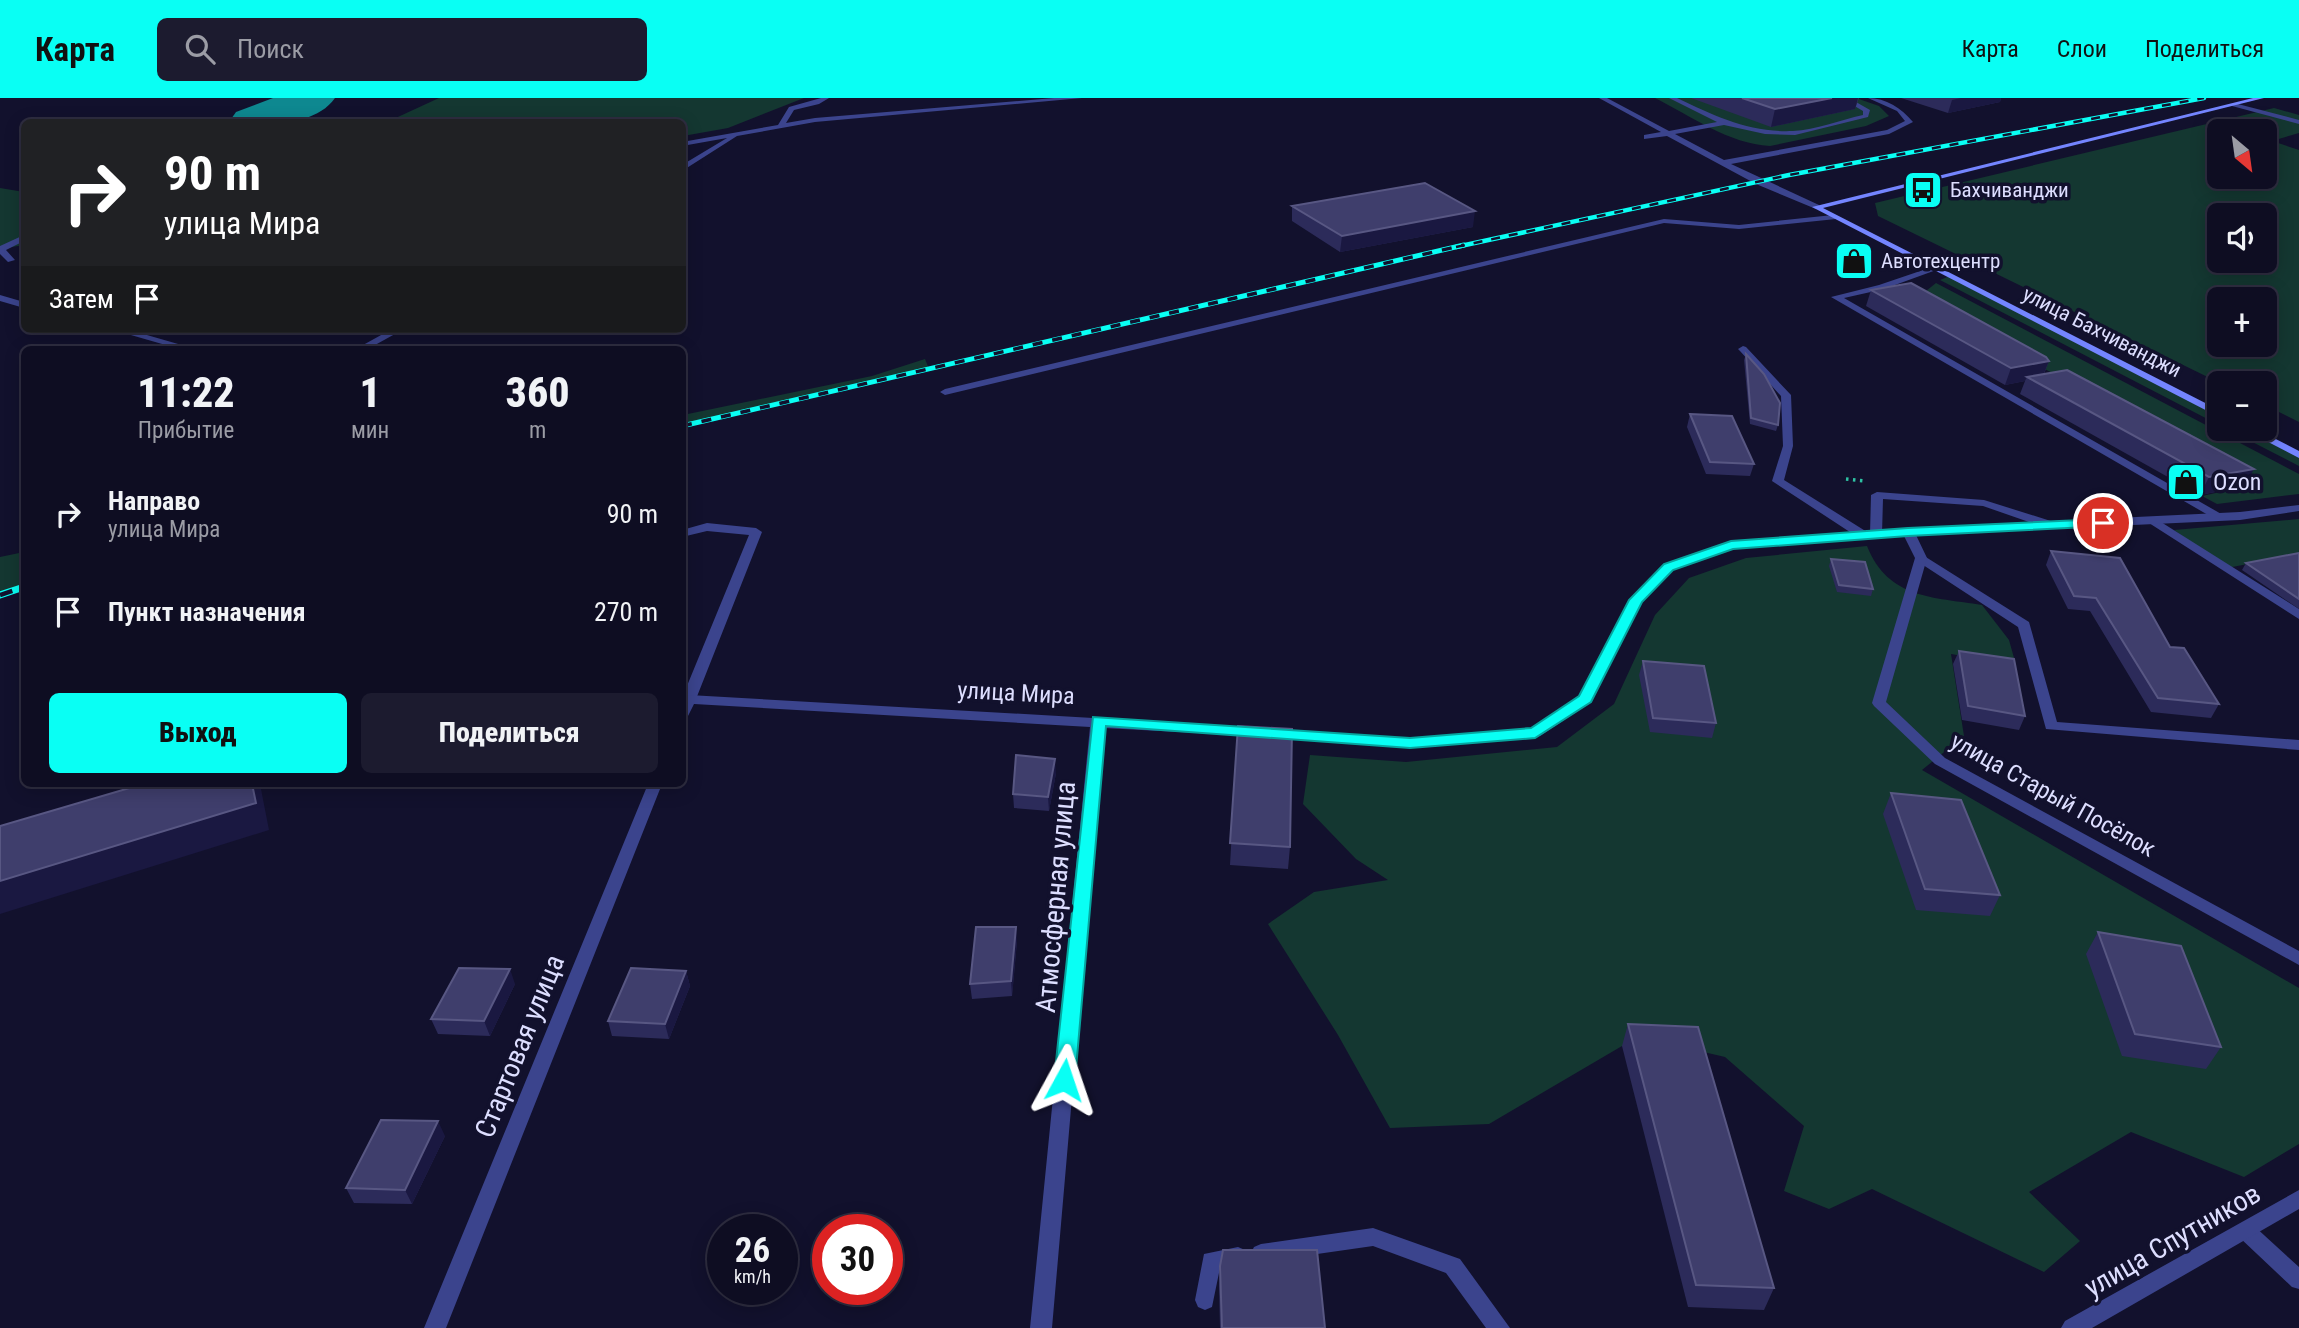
<!DOCTYPE html>
<html lang="ru">
<head>
<meta charset="utf-8">
<style>
  :root { --surface:#0e0d22; --page:#1c1b2f; --text:#f1f3f6; --muted:#9b9ca5; --line:#2e2d40; --accent:#09fff4 }
  body { margin:0; font-family:"Roboto Condensed",sans-serif; background:var(--page); color:var(--text); height:100vh; display:flex; flex-direction:column; font-size:26px; white-space:nowrap }
  * { box-sizing:border-box; margin:0 }
  p { font-size:23px; color:var(--muted) }
  .icon { flex:none; width:38px; height:38px; fill:none; stroke:currentColor; stroke-width:2; stroke-linecap:round; stroke-linejoin:round }
  .map { position:relative; flex:1; overflow:hidden }
  .side { position:absolute; left:21px; top:248px; width:665px; height:441px; display:flex; flex-direction:column; background:var(--surface); border-radius:10px; box-shadow:0 4px 18px #0003,0 0 0 2px var(--line) }
  .side>* { flex:none }
  .top-card { position:absolute; left:21px; top:21px; width:665px; height:214px; border-radius:10px; box-shadow:0 4px 18px #0003,0 0 0 2px var(--line); background:#202124; color:#fff; overflow:hidden }
  .needle { width:46px; rotate:151deg }
  .buttons { position:absolute; left:2207px; top:21px; display:grid; gap:14px }
  .buttons a { display:grid; place-items:center; width:70px; height:70px; border-radius:10px; background:var(--surface); box-shadow:0 4px 18px #0003,0 0 0 2px var(--line); font-size:35px }
  .speed { position:absolute; left:707px; top:1116px; display:flex; gap:14px; font-size:35px; font-weight:700; text-align:center }
  .speed>* { display:grid; place-content:center; width:91px; height:91px; border-radius:50%; background:var(--surface); box-shadow:0 4px 18px #0003,0 0 0 2px var(--line); line-height:1 }
  .speed small { font-size:18px; font-weight:400 }
  .speed .limit { border:10px solid #d22; background:#fff; color:#111 }
  .pin { position:absolute; display:grid; place-items:center; width:60px; height:60px; color:#fff; margin:-30px; border:4px solid #fff; border-radius:50%; box-shadow:0 2px 7px #0007 }
  .me { position:absolute; width:77px; margin:-38px; rotate:5deg; stroke-linejoin:round; filter:drop-shadow(0 0 5px #0008) }
  .turn { display:flex; align-items:center; gap:24px; height:147px; padding:0 28px; font-size:32px }
  .turn .icon { width:91px; height:91px; stroke-width:2.5 }
  .turn b { display:block; font-size:49px; line-height:60px }
  .then { display:flex; align-items:center; height:66px; padding:0 28px; background:#0003; gap:14px; font-size:26px }
  .eta { display:flex; justify-content:space-evenly; align-items:center; height:119px; text-align:center }
  .eta b { font-size:42px; font-weight:800; line-height:49px }
  .cta { display:flex; gap:14px; margin-top:auto; padding:14px 28px }
  .cta a { flex:1; height:80px; border-radius:10px; background:var(--accent); color:#111; font-size:28px; font-weight:800; line-height:80px; text-align:center }
  .cta a+a { background:var(--page); color:var(--text) }
  ul { padding:0; list-style:none }
  li { display:flex; align-items:center; gap:21px; height:98px; padding:0 28px }
  li div { flex:1 }
  li b { display:block; font-size:26px }
  li em { font-style:normal }
  header { display:flex; align-items:center; gap:42px; box-sizing:border-box; height:98px; padding:0 35px; background:var(--accent); color:#111 }
  header strong { font-size:33px }
  nav { display:flex; gap:38px; margin-inline-start:auto; font-size:24px }
  .search { width:490px; height:63px; background:var(--page); display:flex; align-items:center; gap:18px; box-sizing:border-box; padding:0 24px; border-radius:10px; color:var(--muted); font-size:26px }
  .map>svg:first-child { display:block }
  .green { fill:#143731; fill-rule:evenodd }
  .lines { fill:none; stroke-linecap:round; stroke-linejoin:round }
  .taxiway { fill:#0e8890; fill-rule:evenodd }
  .path { stroke:#2ec2a3; stroke-width:3.5; stroke-dasharray:2.5 4.5; stroke-linecap:butt }
  .lane { fill:#3b448d; fill-rule:evenodd }
  .street { fill:#3b448d; fill-rule:evenodd }
  .secondary { fill:#7485ff; fill-rule:evenodd }
  .rail-far2-casing { stroke:#09fff4; stroke-width:4.5 }
  .rail-far1-casing { stroke:#09fff4; stroke-width:5 }
  .rail-casing { stroke:#09fff4; stroke-width:7 }
  .rail-far2 { stroke:#12112d; stroke-width:2.5; stroke-dasharray:9; stroke-linecap:butt }
  .rail-far1 { stroke:#12112d; stroke-width:3.5; stroke-dasharray:10; stroke-linecap:butt }
  .rail { stroke:#12112d; stroke-width:4.5; stroke-dasharray:13; stroke-linecap:butt }
  .wall { fill:#2c2b5a }
  .shaded-wall { fill:#1a1841 }
  .building { fill:#3f3e6c; stroke:#585783; stroke-width:2 }
  .route { fill:#09fff4; stroke:#06a69f; stroke-width:2 }
  .labels { text-anchor:middle; stroke-width:7; stroke-linejoin:round; paint-order:stroke }
  .far-poi-label { font-size:21px; fill:#dddeff; stroke:#12112d; text-anchor:start }
  .far-street-label { font-size:21px; fill:#dddeff; stroke:#12112d }
  .poi-label { font-size:24px; fill:#dddeff; stroke:#12112d; text-anchor:start }
  .street-label { font-size:24px; fill:#dddeff; stroke:#12112d }
  .near-street-label { font-size:28px; fill:#dddeff; stroke:#12112d }
</style>
</head>
<body>
<header>
<strong>Карта</strong>
<div class="search"><svg class="icon" aria-label="search" viewBox="0 0 24 24"><circle cx="10" cy="10" r="6"/><path d="M15 15l6 6"/></svg>Поиск</div>
<nav><a>Карта</a><a>Слои</a><a>Поделиться</a></nav>
</header>
<div class="map">
<svg width="2299" height="1230" viewBox="0 0 2299 1230">
  <rect width="100%" height="100%" fill="#12112d"/>
  <!-- green -->
  <path class="green" d="M439 0H804L728 30 683 38 682 24H387Z
    M1655 0H1856L1879 8 1889 18 1866 28 1770 48C1729 46 1691 18 1655 0Z
    M2274 10 2299 17V35L2272 43 2299 52V324L2265 307 2264 285H2220L1878 118 1875 105ZM2219 33H2264V79H2219ZM2219 117H2264V163H2219ZM2219 201H2264V247H2219Z
    M0 90 24 94V147L0 151Z
    M1950 178 2219 318V327L1940 182Z
    M1936 185 2299 376V396L2217 406 2202 398 2248 388 2080 297 2087 294 1916 201Z
    M925 261 929 271 683 328V317L872 278Z
    M2227 331H2244L2299 359V368Z
    M2299 421V456L2227 470 2174 432Z
    M1867 448C1888 501 1933 499 1982 507L2009 542 2016 567 1951 556 1964 638 1922 672 2299 890V1046L2244 1079 2131 1034 2029 1094 2080 1143 2044 1174 1872 1091 1829 1111 1784 1093 1804 1028 1725 959 1691 951 1622 948 1489 1026 1390 1030 1338 937 1268 826 1314 794 1388 782 1356 761 1303 706 1310 657 1406 664 1557 649 1614 606 1655 517 1689 480 1746 460Z
    M24 454V489L0 497V459Z"/>
  <g class="lines">
    <!-- taxiway -->
    <path class="taxiway" d="M273 0H335C314 30 261 27 229 24L236 14Z"/>
    <!-- path -->
    <path class="path" d="M1846 381 1866 383"/>
    <!-- lane -->
    <path class="lane" d="M821 0H829L819 6 794 12 786 25 815 20 1054 0H1082L815 24 737 38 682 73V67L727 40 682 48V44L778 27 789 9Z
      M1599 0H1607L1669 33 1717 24 1669 0H1677C1715 18 1750 35 1793 33 1816 32 1840 22 1863 17V13L1841 0H1849L1870 12 1868 19 1795 37 1765 36 1724 27 1675 36 1724 62 1887 32 1905 23 1897 13 1868 0C1886 0 1901 10 1913 24L1889 36 1731 66 1819 107 1820 109 1816 111 1756 86 1667 38 1644 41V37L1661 34Z
      M2234 5 2299 22V26L2232 8Z
      M1833 117H1836V121L1739 131 1664 125 945 297 940 294 945 291 1664 121 1739 127Z
      M24 137V143L6 152 15 162 8 164 0 156V148Z
      M1932 169 1939 171 1884 191 1844 200 2223 417V421H2215L1831 199 1879 187Z
      M0 197 24 204V210L0 203Z
      M110 231H126L199 252H183Z
      M392 231H404L366 252H354Z
      M1743 248 1746 249 1791 297 1793 348 1784 382 1867 434V440H1859L1772 383 1783 348 1781 298 1740 253 1738 251Z
      M1877 394 1984 402 2057 425 2059 428 2057 431H2049L1983 408 1883 401 1882 436 1876 440 1870 436 1871 397Z
      M2153 419 2299 511V521L2149 425V421Z
      M707 425 756 430 762 434 696 601 689 605 684 604 682 600 749 437 707 433 682 439V432Z
      M1921 456 2029 524 2057 624 2299 642V652L2046 631 2018 529 1917 463 1915 460Z
      M2246 1124 2253 1127 2299 1169V1191L2292 1189 2239 1139 2236 1133 2239 1127Z"/>
    <!-- street -->
    <path class="street" d="M2299 407V413L2240 422 1916 437 1927 460 1886 604 1945 660 2299 853V867L1935 666 1874 608 1872 605 1915 460 1904 438 1733 450 1673 472 1642 504 1591 604 1540 638 1410 650 1274 639 1267 635 1274 631 1410 640 1532 631 1580 599 1630 502 1665 466 1731 443 1908 430 2240 414Z
      M689 597 1093 620 1098 619 1104 621 1254 630 1261 634 1254 638 1104 630 1052 1230H1030L1090 629 694 606 687 620 682 621V600Z
      M648 686H662L446 1230H424Z
      M2299 1092V1111L2092 1230H2061L2065 1223Z
      M1373 1130 1460 1161 1510 1230H1486L1446 1175 1373 1148 1261 1164 1254 1161 1251 1155 1254 1149 1261 1146Z
      M1238 1149 1245 1152 1248 1158 1245 1164 1220 1170 1212 1209 1205 1212 1198 1209 1195 1202 1204 1156Z"/>
    <!-- secondary -->
    <path class="secondary" d="M2253 0H2264L1823 110 2219 312V319L1812 109Z
      M2243 331H2256L2299 353V360Z"/>
    <!-- rail-far2 casing -->
    <g class="rail-far2-casing">
      <path id="rail-far2" d="M1456 149 1789 77 2204 0"/>
    </g>
    <!-- rail-far1 casing -->
    <g class="rail-far1-casing">
      <path id="rail-far1" d="M682 328 1464 147"/>
    </g>
    <!-- rail casing -->
    <g class="rail-casing">
      <path id="rail" d="M0 497 24 489"/>
    </g>
    <!-- rail-far2 -->
    <use href="#rail-far2" class="rail-far2"/>
    <!-- rail-far1 -->
    <use href="#rail-far1" class="rail-far1"/>
    <!-- rail -->
    <use href="#rail" class="rail"/>
  </g>
  <!-- wall -->
  <path class="wall" d="M1691 0H1859L1855 11 1771 29Z
    M1901 0H2001L2000 4 1948 15Z
    M1292 108 1473 129 1340 154 1292 123Z
    M1871 192 2049 263 2044 276 2245 388 2200 397 2020 296 2025 283 2005 287 1866 208Z
    M1746 256 1778 327 1776 333 1750 326 1744 262Z
    M1690 316 1754 366 1750 378 1706 376 1687 329Z
    M2051 453 2170 549 2219 606 2211 620 2151 614 2090 513 2068 511 2046 467Z
    M2299 455V511L2242 472 2246 465Z
    M1831 461 1873 491 1871 498 1837 494 1829 468Z
    M1959 553 2025 618 2019 632 1962 622 1953 566Z
    M1643 563 1716 625 1712 640 1650 634 1639 577Z
    M1238 628 1290 749 1288 771 1230 767Z
    M1056 675 1049 713 1014 710 1013 696Z
    M1891 695 2000 797 1990 818 1916 812 1883 716Z
    M2098 834 2221 949 2206 971 2122 958 2086 856Z
    M1017 843 1012 898 972 901 970 886Z
    M686 873 690 888 669 941 612 938 608 923Z
    M515 886 490 938 438 936 431 921Z
    M1628 926 1774 1190 1764 1212 1688 1209 1622 948Z
    M445 1038 412 1106 354 1105 346 1090Z
    M1220 1168 1325 1230H1220L1219 1189Z"/>
  <!-- shaded-wall -->
  <path class="shaded-wall" d="M1832 0H1858L1855 11 1771 29 1775 11Z
    M1961 0H2001L2000 4 1948 15 1952 2Z
    M1475 113 1473 129 1340 154 1342 138Z
    M2049 263 2042 280 2027 279 2025 283 2005 287 2011 270Z
    M2254 371 2245 388 2200 397 2209 379Z
    M1055 661 1056 675 1049 713 1048 699Z
    M252 686H260L269 732 0 816V783Z
    M1016 829 1017 843 1012 898 1011 883Z
    M510 871 515 886 490 938 484 923Z
    M686 873 690 888 669 941 665 926Z
    M438 1023 445 1038 412 1106 405 1092Z"/>
  <!-- building -->
  <path class="building" d="M1742 0H1832L1775 11Z
    M1425 85 1475 113 1342 138 1292 108Z
    M1911 185 2046 259 2049 263 2011 270 1871 192Z
    M1746 256 1764 276 1780 305 1778 327 1751 320Z
    M2067 272 2254 371 2209 379 2027 279Z
    M1690 316 1732 318 1754 366 1710 364Z
    M2051 453 2120 460 2170 549 2184 550 2219 606 2158 600 2096 500 2074 498Z
    M2299 455V501L2246 465Z
    M1831 461 1865 464 1873 491 1839 487Z
    M1959 553 2014 561 2025 618 1968 608Z
    M1643 563 1704 568 1716 625 1653 620Z
    M1238 628 1292 631 1290 749 1230 745Z
    M1016 657 1055 661 1048 699 1013 696Z
    M143 686H252L256 705 0 783V728Z
    M1891 695 1961 702 2000 797 1925 791Z
    M976 829H1016L1011 883 970 886Z
    M2098 834 2181 848 2221 949 2135 936Z
    M459 870 510 871 484 923 431 921Z
    M631 870 686 873 665 926 608 923Z
    M1628 926 1698 929 1774 1190 1696 1187Z
    M381 1022 438 1023 405 1092 346 1090Z
    M1223 1152H1317L1325 1230H1222L1220 1168Z"/>
  <!-- route -->
  <path class="route" d="M2103 421 2110 425 2108 428 1908 438 1733 451 1673 472 1642 504 1591 604 1535 640 1410 650 1106 628 1075 982 1072 988 1064 990 1057 988 1054 982 1093 619 1410 640 1531 630 1579 598 1629 502 1664 466 1731 443 1908 430Z"/>
  <!-- icons -->
  <defs>
    <g id="bus-square" transform="scale(2.0125)"><rect x="-9" y="-9" width="18" height="18" rx="4" fill="#09fff4" stroke="#12112d"/><path d="M-5-6H5V4H4V6H2V4H-2V6H-4V4H-5ZM-3.5-4V0h7V-4ZM-3.5 1.2v1.5H-2V1.2ZM2 1.2v1.5H3.5V1.2Z" fill="#111"/></g>
    <g id="shop-square" transform="scale(2.0125)"><rect x="-9" y="-9" width="18" height="18" rx="4" fill="#09fff4" stroke="#12112d"/><path d="M-5-2.5h2.3a2.7 3.5 0 0 1 5.4 0H5L5.5 6h-11ZM-1.5-2.5h3a1.5 2.3 0 0 0-3 0Z" fill="#111"/></g>
  </defs>
  <g fill-rule="evenodd">
    <use href="#bus-square" x="1923" y="92"/>
    <use href="#shop-square" x="1854" y="163"/>
    <use href="#shop-square" x="2186" y="384"/>
  </g>
  <g class="labels">
    <!-- far-poi labels -->
    <g class="far-poi-label">
      <text x="1950" y="99">Бахчиванджи</text>
      <text x="1881" y="170">Автотехцентр</text>
    </g>
    <!-- far-street labels -->
    <g class="far-street-label">
      <text transform="translate(2102 234) rotate(27)" y="7">улица Бахчиванджи</text>
    </g>
    <!-- poi labels -->
    <g class="poi-label">
      <text x="2213" y="392">Ozon</text>
    </g>
    <!-- street labels -->
    <g class="street-label">
      <text transform="translate(1016 595) rotate(3)" y="8">улица Мира</text>
      <text transform="translate(2053 697) rotate(29)" y="8">улица Старый Посёлок</text>
    </g>
    <!-- near-street labels -->
    <g class="near-street-label">
      <text transform="translate(1055 799) rotate(-85)" y="10">Атмосферная улица</text>
      <text transform="translate(519 948) rotate(-68)" y="10">Стартовая улица</text>
      <text transform="translate(2172 1142) rotate(-30)" y="10">улица Спутников</text>
    </g>
  </g>
</svg>
<div class="buttons">
<a><svg class="needle" viewBox="-14 -14 28 28"><path d="M0-13l5 13h-10z" fill="#e53935"/><path d="M0 13l5-13h-10z" fill="#9b9ca5"/></svg></a>
<a><svg class="icon" aria-label="sound" viewBox="0 0 24 24"><path d="M4 9h4l5-4v14l-5-4H4zM17 9q2 3 0 6"/></svg></a>
<a>+</a>
<a>−</a>
</div>
<div class="speed"><div>26<small>km/h</small></div><div class="limit">30</div></div>
<div class="pin" style="left:2103px;top:425px;background:#d93025"><svg class="icon" aria-label="arrive" viewBox="0 0 24 24"><path d="M6 21V4h12l-3 4 3 4H6"/></svg></div>
<svg class="me" style="left:1064px;top:982px" viewBox="-20 -20 40 40"><path d="M0-17L14 15 0 8-14 15z" fill="#09fff4" stroke="#fff" stroke-width="4"/></svg>
<div class="top-card">
<div class="turn"><svg class="icon" aria-label="right" viewBox="0 0 24 24"><path d="M7 20v-9h11M14 6l5 5-5 5"/></svg><div><b>90 m</b>улица Мира</div></div>
<div class="then">Затем<svg class="icon" aria-label="arrive" viewBox="0 0 24 24"><path d="M6 21V4h12l-3 4 3 4H6"/></svg></div>
</div>
<section class="side">
<div class="eta">
<div><b>11:22</b><p>Прибытие</p></div>
<div><b>1</b><p>мин</p></div>
<div><b>360</b><p>m</p></div>
</div>
<ul>
<li><svg class="icon" aria-label="right" viewBox="0 0 24 24"><path d="M7 20v-9h11M14 6l5 5-5 5"/></svg><div><b>Направо</b><p>улица Мира</p></div><em>90 m</em></li>
<li><svg class="icon" aria-label="arrive" viewBox="0 0 24 24"><path d="M6 21V4h12l-3 4 3 4H6"/></svg><div><b>Пункт назначения</b></div><em>270 m</em></li>
</ul>
<div class="cta"><a>Выход</a><a>Поделиться</a></div>
</section>
</div>
</body>
</html>
